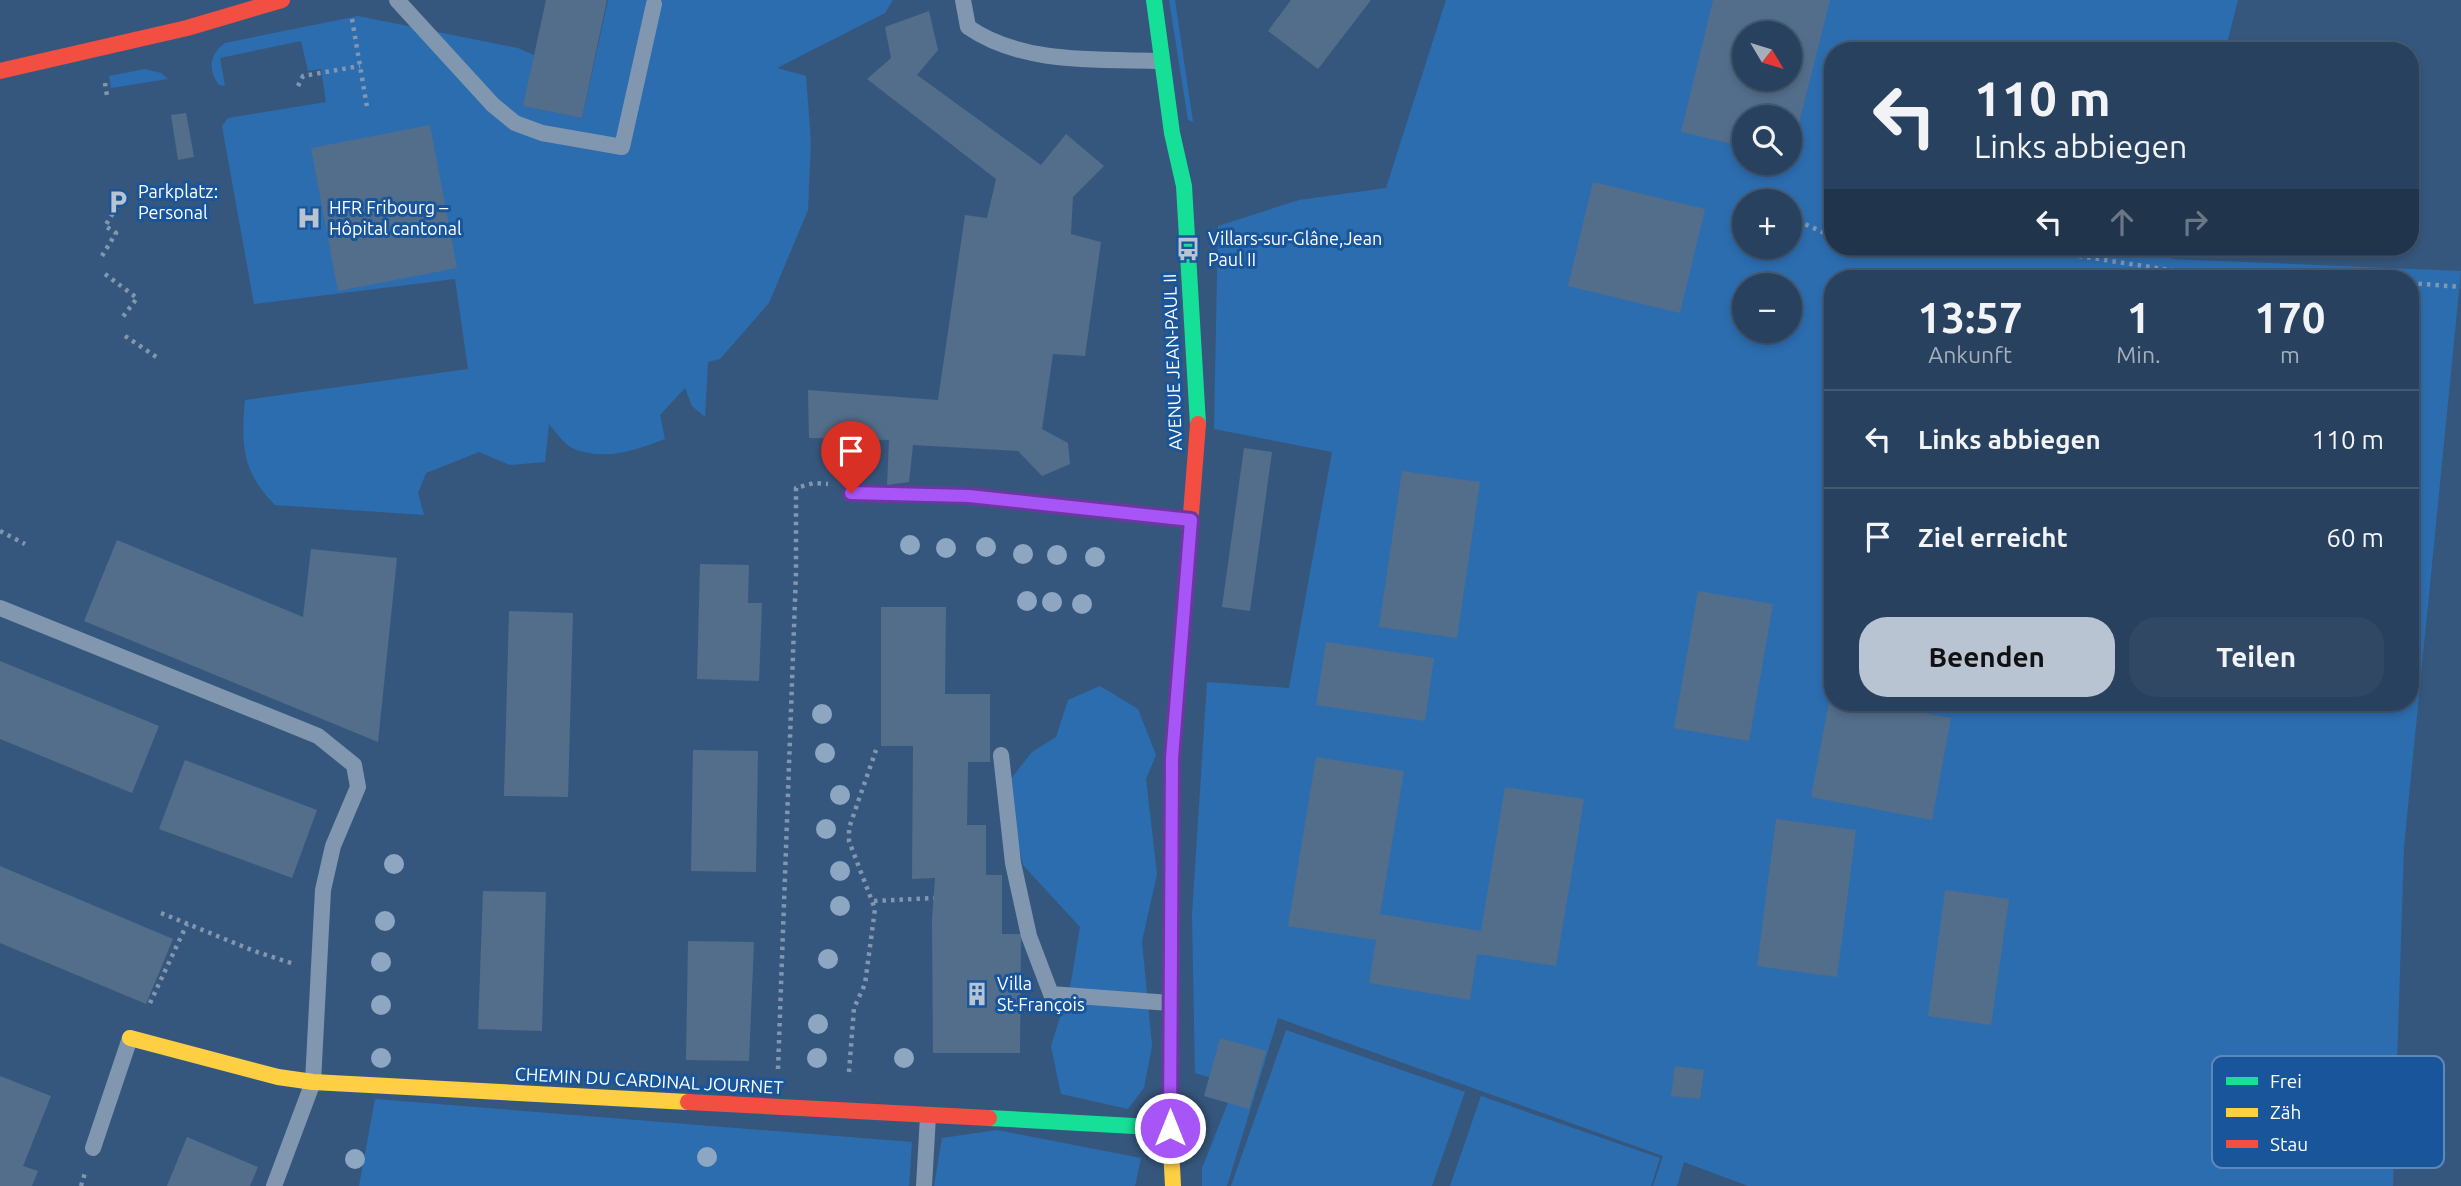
<!DOCTYPE html>
<html lang="de">
<head>
<meta charset="utf-8">
<style>
  :root { --surface:#28415e; --page:#304864; --text:#f1f3f6; --muted:#a5afbc; --line:#445a73; --accent:#b9c4d2 }
  body { margin:0; font-family:Ubuntu,sans-serif; background:var(--page); color:var(--text); height:100vh; display:flex; flex-direction:column; font-size:26px; white-space:nowrap }
  * { box-sizing:border-box; margin:0 }
  p { font-size:23px; color:var(--muted) }
  .icon { flex:none; width:38px; height:38px; fill:none; stroke:currentColor; stroke-width:2; stroke-linecap:round; stroke-linejoin:round }
  .map { position:relative; flex:1; overflow:hidden }
  .side { position:absolute; left:1824px; top:270px; width:595px; height:441px; display:flex; flex-direction:column; background:var(--surface); border-radius:28px; box-shadow:0 4px 10px #0003,0 0 0 2px var(--line) }
  .side>* { flex:none }
  .guide { position:absolute; left:1824px; top:42px; width:595px; height:214px; border-radius:28px; box-shadow:0 4px 10px #0003,0 0 0 2px var(--line); background:#28415e; color:var(--text); overflow:hidden }
  .needle { width:46px; rotate:128deg }
  .fabs { position:absolute; left:1732px; top:21px; display:grid; gap:14px }
  .fabs a { display:grid; place-items:center; width:70px; height:70px; border-radius:50%; background:var(--surface); box-shadow:0 4px 10px #0003,0 0 0 2px var(--line); font-size:35px }
  .pin { position:absolute; display:grid; place-items:center; width:60px; height:60px; color:#fff; margin:-72px -30px; border-radius:50% 50% 50% 0; rotate:-45deg; box-shadow:0 0 7px #0007 }
  .pin .icon { rotate:45deg }
  .me { position:absolute; width:77px; margin:-38px; rotate:0deg; stroke-linejoin:round; filter:drop-shadow(0 0 5px #0008) }
  .turn { display:flex; align-items:center; gap:24px; height:147px; padding:0 35px; font-size:32px }
  .turn .icon { width:91px; height:91px; stroke-width:2.5 }
  .turn b { display:block; font-size:49px; line-height:60px }
  .lanes { display:flex; align-items:center; height:66px; padding:0 35px; background:#0003; justify-content:center; gap:35px; direction:ltr }
  .lanes .off { opacity:.35 }
  .eta { display:flex; justify-content:space-evenly; align-items:center; height:119px; text-align:center }
  .eta b { font-size:42px; font-weight:600; line-height:49px }
  .action { display:flex; gap:14px; margin-top:auto; padding:14px 35px }
  .action a { flex:1; height:80px; border-radius:28px; background:var(--accent); color:#111; font-size:28px; font-weight:600; line-height:80px; text-align:center }
  .action a+a { background:var(--page); color:var(--text) }
  ul { padding:0; list-style:none }
  li { display:flex; align-items:center; gap:21px; height:98px; padding:0 35px; border-top:2px solid var(--line) }
  li div { flex:1 }
  li b { display:block; font-size:26px }
  li em { font-style:normal }
  .map>svg:first-child { display:block }
  .green { fill:#2c6db0; fill-rule:evenodd }
  .building { fill:#536e8b; fill-rule:evenodd }
  .lines { fill:none; stroke-linecap:round; stroke-linejoin:round }
  .path { stroke:#8197af; stroke-width:4.5; stroke-dasharray:3.5 5; stroke-linecap:butt }
  .lane { stroke:#8197af; stroke-width:16 }
  .fast { stroke:#16e098; stroke-width:16 }
  .slow { stroke:#ffcf43; stroke-width:16 }
  .jam { stroke:#f24e42; stroke-width:16 }
  .tree { fill:#8da7c3 }
  .route-casing { stroke:#6d37a1; stroke-width:18 }
  .route { stroke:#a855f7; stroke-width:12 }
  .labels { text-anchor:middle; stroke-width:6; stroke-linejoin:round; paint-order:stroke }
  .poi-label { font-size:18px; fill:#fff; stroke:#18559b; text-anchor:start }
  .street-label { font-size:18px; fill:#fff; stroke:#18559b }
  .key { fill:#18559b; stroke:#5d88b9; stroke-width:2 }
  .key-label { font-size:19px; fill:#fff }
</style>
</head>
<body>
<div class="map">
<svg width="2461" height="1186" viewBox="0 0 2461 1186">
  <rect width="100%" height="100%" fill="#36577d"/>
  <!-- green -->
  <path class="green" d="M608 0H893L885 13 777 68 806 76 811 142 808 210 769 303 720 359 708 362 705 417 692 406 685 388 660 415 665 439C636 450 604 462 572 448 564 444 555 431 549 424L545 462 510 465 479 452 426 473 418 493 424 515 275 505C242 472 241 445 245 400L468 369 455 279 254 304 222 126 228 118 326 102 321 69 308 71 301 41 220 58 225 86 219 85C207 69 210 54 225 43L358 16 518 48 534 55 524 106 582 118Z
    M1169 0H1175L1193 122 1188 120Z
    M1446 0H2238L2225 51H1832V247H2174L2172 259 2461 271 2404 847 2393 1186H1748L1684 1162 1677 1186H1653L1663 1156 1278 1018 1227 1186H1202V1168L1235 1085 1195 1073 1192 915 1207 682 1289 688 1332 452 1214 429 1218 226 1299 200 1386 188ZM1745 33H1790V79H1745ZM1745 117H1790V163H1745ZM1745 201H1790V247H1745ZM1832 278H2410V702H1832ZM1745 285H1790V331H1745Z
    M145 69 161 73 168 79 111 88 109 76Z
    M1100 686 1138 709 1156 755 1146 779 1157 874 1142 941 1152 1046 1144 1088 1128 1109 1061 1094 1051 1046 1071 982 1080 927 1023 865 1005 786 1032 752 1056 737 1068 700Z
    M1286 1030 1465 1092 1432 1186H1231Z
    M1481 1096 1660 1158 1651 1186H1450Z
    M375 1099 912 1142 909 1186H359Z
    M997 1130 1141 1158 1135 1186H934L942 1138Z"/>
  <!-- building -->
  <path class="building" d="M546 0H607L582 118 523 106Z
    M1291 0H1371L1318 69 1268 31Z
    M1713 0H1830L1791 155 1790 117H1745V147L1681 132ZM1745 33H1790V79H1745Z
    M929 11 938 50 917 75 1041 165 1066 134 1104 166 1073 197 1071 234 1101 242 1085 356 1053 354 1042 429 1068 443 1070 464 1042 476 1018 451 913 445 909 482 887 485 889 440 809 438 808 390 938 400 965 215 987 218 996 179 867 79 891 58 885 27Z
    M186 113 194 157 178 160 171 115Z
    M430 125 457 268 338 291 311 148Z
    M1593 182 1705 209 1680 313 1568 286Z
    M1244 448 1272 452 1250 611 1222 607Z
    M1402 471 1480 482 1457 638 1379 627Z
    M117 540 303 617 311 549 397 558 378 742 84 621Z
    M700 564 749 565 748 603H762L759 681 697 679Z
    M1698 591 1773 604 1749 741 1674 728Z
    M881 607H946L945 694H990V762H968L967 825H986V875H1002V934H1021L1020 1053H933L932 919 935 878 912 879 913 746H881Z
    M509 611 573 613 568 797 504 796Z
    M1326 642 1434 658 1425 721 1316 705Z
    M0 661 159 726 132 793 0 739Z
    M1830 696 1832 702H1862L1951 718 1932 820 1811 797Z
    M693 750 758 751 756 872 691 871Z
    M1316 757 1404 771 1380 914 1481 931 1505 787 1584 799 1556 966 1477 954 1470 1000 1369 983 1376 940 1288 926Z
    M185 760 317 810 292 878 159 829Z
    M1776 819 1856 830 1837 977 1757 966Z
    M0 866 173 939 146 1004 0 943Z
    M1945 890 2009 899 1991 1025 1928 1016Z
    M483 891 546 892 542 1031 478 1029Z
    M688 941 754 942 749 1061 686 1060Z
    M1220 1038 1266 1051 1249 1109 1204 1096Z
    M1675 1066 1704 1070 1700 1099 1671 1096Z
    M0 1076 51 1096 23 1166 38 1171 32 1186H0Z
    M187 1137 258 1167 250 1186H167Z"/>
  <g class="lines">
    <!-- path -->
    <path class="path" d="M352 19 367 107
      M105 83 107 96
      M298 86 303 76 360 66
      M1749 197 1758 201
      M1790 217 1822 232 1832 233
      M2020 247 2170 270 2329 278
      M102 256 116 233 105 226 117 207
      M105 274 137 298 122 318
      M2410 283 2461 287
      M125 336 158 358
      M0 531 25 544
      M874 901 934 898
      M161 913 254 951 294 964
      M150 1003 187 924
      M778 1069 796 572V488L814 483 828 484
      M849 1072 854 1008 865 984 875 909 849 841V828L876 750
      M81 1186 85 1173"/>
    <!-- lane -->
    <path class="lane" d="M397 0 493 105 515 123 542 133 622 147 654 4
      M963 0 968 27C1023 65 1098 59 1162 61
      M851 493 969 496 1191 520
      M0 608 318 736 354 765 358 787 333 846 323 890 313 1082 274 1186
      M1001 755 1013 863 1029 936 1051 994 1170 1003
      M93 1148 130 1038
      M924 1186 928 1116"/>
    <!-- fast -->
    <path class="fast" d="M1154 0 1172 133 1184 186 1198 424
      M989 1118 1170 1128"/>
    <!-- slow -->
    <path class="slow" d="M1172 848 1170 1128 1173 1186
      M130 1038 278 1077 313 1082 688 1102"/>
    <!-- jam -->
    <path class="jam" d="M0 71 187 28 282 0
      M1172 848V758L1198 424
      M688 1102 989 1118"/>
  </g>
  <!-- trees -->
  <g class="tree">
    <circle cx="910" cy="545" r="10"/>
    <circle cx="986" cy="547" r="10"/>
    <circle cx="946" cy="548" r="10"/>
    <circle cx="1023" cy="554" r="10"/>
    <circle cx="1057" cy="555" r="10"/>
    <circle cx="1095" cy="557" r="10"/>
    <circle cx="1027" cy="601" r="10"/>
    <circle cx="1052" cy="602" r="10"/>
    <circle cx="1082" cy="604" r="10"/>
    <circle cx="822" cy="714" r="10"/>
    <circle cx="825" cy="753" r="10"/>
    <circle cx="840" cy="795" r="10"/>
    <circle cx="826" cy="829" r="10"/>
    <circle cx="394" cy="864" r="10"/>
    <circle cx="840" cy="871" r="10"/>
    <circle cx="840" cy="906" r="10"/>
    <circle cx="385" cy="921" r="10"/>
    <circle cx="828" cy="959" r="10"/>
    <circle cx="381" cy="962" r="10"/>
    <circle cx="381" cy="1005" r="10"/>
    <circle cx="818" cy="1024" r="10"/>
    <circle cx="381" cy="1058" r="10"/>
    <circle cx="817" cy="1058" r="10"/>
    <circle cx="904" cy="1058" r="10"/>
    <circle cx="707" cy="1157" r="10"/>
    <circle cx="355" cy="1159" r="10"/>
  </g>
  <g class="lines">
    <!-- route casing -->
    <g class="route-casing">
      <path id="route" d="M851 493 969 496 1191 520 1172 758 1170 1128"/>
    </g>
    <!-- route -->
    <use href="#route" class="route"/>
  </g>
  <!-- icons -->
  <defs>
    <g id="parking-bare" transform="scale(1.89)"><path d="M-3.5-5.5H1a3.5 3.5 0 0 1 0 7H-1V5.5H-3.5ZM-1-3.4V-.6H.8a1.4 1.4 0 0 0 0-2.8Z" fill="#b9c4d2" stroke="#18559b" stroke-width="2.5" paint-order="stroke"/></g>
    <g id="hospital-bare" transform="scale(1.89)"><path d="M-5-5h3v3.5h4V-5h3V5h-3V1.5h-4V5h-3Z" fill="#b9c4d2" stroke="#18559b" stroke-width="2.5" paint-order="stroke"/></g>
    <g id="bus-bare" transform="scale(1.89)"><path d="M-5-6H5V4H4V6H2V4H-2V6H-4V4H-5ZM-3.5-4V0h7V-4ZM-3.5 1.2v1.5H-2V1.2ZM2 1.2v1.5H3.5V1.2Z" fill="#b9c4d2" stroke="#18559b" stroke-width="2.5" paint-order="stroke"/></g>
    <g id="building-bare" transform="scale(1.89)"><path d="M-4-6H4V6H1V3H-1V6H-4ZM-2.5-4.3h1.7v1.8h-1.7ZM.8-4.3h1.7v1.8H.8ZM-2.5-1h1.7V.8h-1.7ZM.8-1h1.7V.8H.8Z" fill="#b9c4d2" stroke="#18559b" stroke-width="2.5" paint-order="stroke"/></g>
  </defs>
  <g fill-rule="evenodd">
    <use href="#parking-bare" x="118" y="202"/>
    <use href="#hospital-bare" x="309" y="218"/>
    <use href="#bus-bare" x="1188" y="249"/>
    <use href="#building-bare" x="977" y="994"/>
  </g>
  <g class="labels">
    <!-- poi labels -->
    <g class="poi-label">
      <text x="138" y="198">Parkplatz:<tspan x="138" dy="21">Personal</tspan></text>
      <text x="329" y="214">HFR Fribourg –<tspan x="329" dy="21">Hôpital cantonal</tspan></text>
      <text x="1208" y="245">Villars-sur-Glâne,Jean<tspan x="1208" dy="21">Paul II</tspan></text>
      <text x="997" y="990">Villa<tspan x="997" dy="21">St-François</tspan></text>
    </g>
    <!-- street labels -->
    <g class="street-label">
      <text transform="translate(1173 362) rotate(-92)" y="6">AVENUE JEAN-PAUL II</text>
      <text transform="translate(649 1081) rotate(3)" y="6">CHEMIN DU CARDINAL JOURNET</text>
    </g>
  </g>
  <!-- legend -->
  <rect x="2212" y="1056" width="232" height="112" rx="10" class="key"/>
  <rect x="2226" y="1077" width="32" height="8" fill="#16e098"/>
  <rect x="2226" y="1108" width="32" height="9" fill="#ffcf43"/>
  <rect x="2226" y="1140" width="32" height="8" fill="#f24e42"/>
  <g class="key-label">
    <text x="2270" y="1088">Frei</text>
    <text x="2270" y="1119">Zäh</text>
    <text x="2270" y="1151">Stau</text>
  </g>
</svg>
<div class="fabs">
<a><svg class="needle" viewBox="-14 -14 28 28"><path d="M0-13l5 13h-10z" fill="#e53935"/><path d="M0 13l5-13h-10z" fill="#a5afbc"/></svg></a>
<a><svg class="icon" aria-label="search" viewBox="0 0 24 24"><circle cx="10" cy="10" r="6"/><path d="M15 15l6 6"/></svg></a>
<a>+</a>
<a>−</a>
</div>
<div class="pin" style="left:851px;top:493px;background:#d93025"><svg class="icon" aria-label="arrive" viewBox="0 0 24 24"><path d="M6 21V4h12l-3 4 3 4H6"/></svg></div>
<svg class="me" style="left:1170px;top:1128px" viewBox="-20 -20 40 40"><circle r="17" fill="#a855f7" stroke="#fff" stroke-width="3"/><path d="M0-11L8 9 0 5-8 9z" fill="#fff"/></svg>
<div class="guide">
<div class="turn"><svg class="icon" aria-label="left" viewBox="0 0 24 24"><path d="M17 20v-9H6M10 6l-5 5 5 5"/></svg><div><b>110 m</b>Links abbiegen</div></div>
<div class="lanes"><svg class="icon" aria-label="left" viewBox="0 0 24 24"><path d="M17 20v-9H6M10 6l-5 5 5 5"/></svg><svg class="icon off" aria-label="ahead" viewBox="0 0 24 24"><path d="M12 20V5M6 11l6-6 6 6"/></svg><svg class="icon off" aria-label="right" viewBox="0 0 24 24"><path d="M7 20v-9h11M14 6l5 5-5 5"/></svg></div>
</div>
<section class="side">
<div class="eta">
<div><b>13:57</b><p>Ankunft</p></div>
<div><b>1</b><p>Min.</p></div>
<div><b>170</b><p>m</p></div>
</div>
<ul>
<li><svg class="icon" aria-label="left" viewBox="0 0 24 24"><path d="M17 20v-9H6M10 6l-5 5 5 5"/></svg><div><b>Links abbiegen</b></div><em>110 m</em></li>
<li><svg class="icon" aria-label="arrive" viewBox="0 0 24 24"><path d="M6 21V4h12l-3 4 3 4H6"/></svg><div><b>Ziel erreicht</b></div><em>60 m</em></li>
</ul>
<div class="action"><a>Beenden</a><a>Teilen</a></div>
</section>
</div>
</body>
</html>
